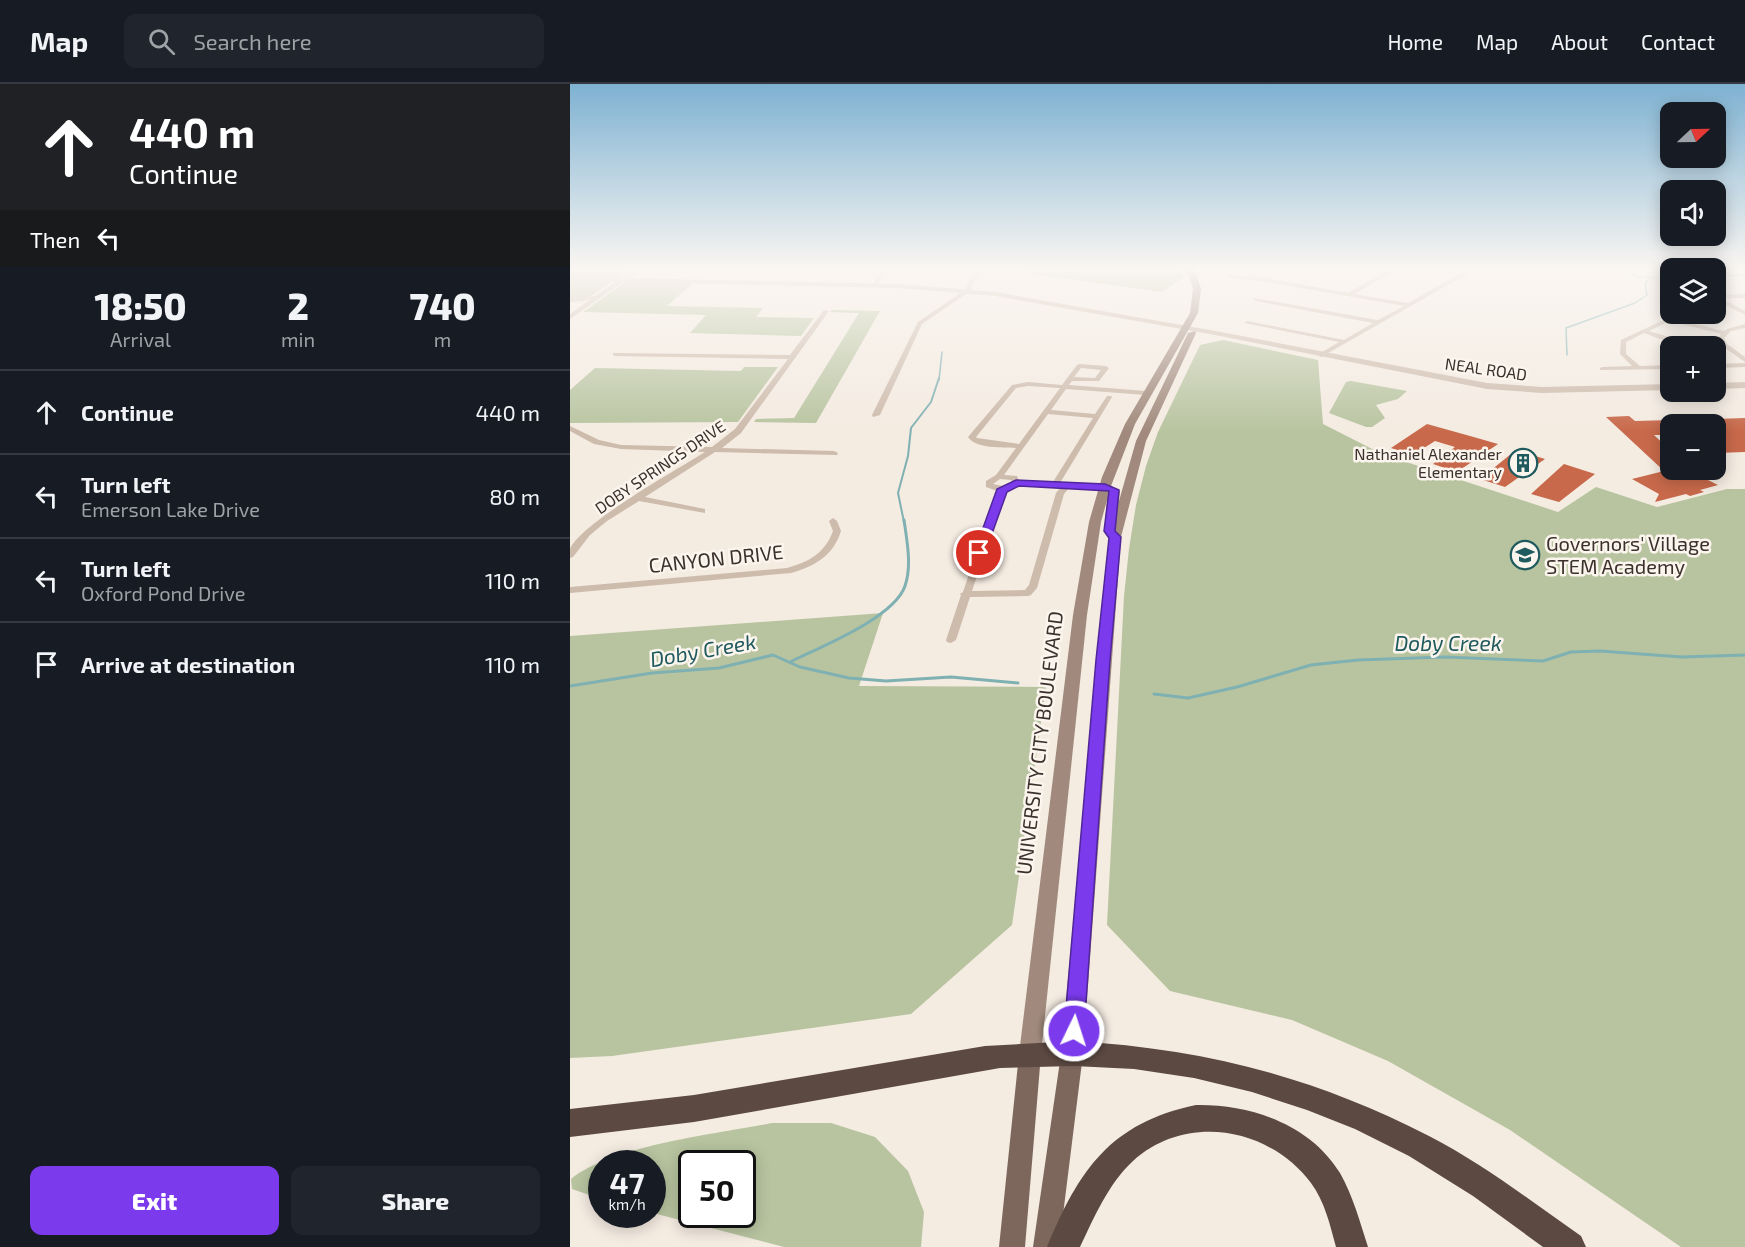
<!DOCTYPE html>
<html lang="en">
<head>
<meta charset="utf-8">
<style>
  :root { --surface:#171b24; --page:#20242c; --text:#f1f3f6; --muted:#9ea1a6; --line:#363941; --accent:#7c3aed }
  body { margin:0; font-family:"Exo 2",sans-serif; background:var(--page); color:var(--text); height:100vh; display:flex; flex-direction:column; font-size:22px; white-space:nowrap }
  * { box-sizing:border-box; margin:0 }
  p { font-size:20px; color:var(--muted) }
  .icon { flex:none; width:33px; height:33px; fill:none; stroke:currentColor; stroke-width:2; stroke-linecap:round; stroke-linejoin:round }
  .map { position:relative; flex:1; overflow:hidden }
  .sheet { display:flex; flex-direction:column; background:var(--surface); width:570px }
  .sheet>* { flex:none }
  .banner { background:#202124; color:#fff; overflow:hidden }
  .needle { width:39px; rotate:68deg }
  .tools { position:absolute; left:1090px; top:18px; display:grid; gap:12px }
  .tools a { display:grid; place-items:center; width:66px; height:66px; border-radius:12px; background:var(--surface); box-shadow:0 3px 15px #0003; font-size:30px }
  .speed { position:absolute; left:18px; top:1066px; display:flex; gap:12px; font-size:30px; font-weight:700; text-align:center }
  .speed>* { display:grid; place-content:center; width:78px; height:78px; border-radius:50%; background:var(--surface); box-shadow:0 3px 15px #0003; line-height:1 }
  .speed small { font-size:15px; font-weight:400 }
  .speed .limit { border:3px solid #111; border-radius:9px; background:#fff; color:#111 }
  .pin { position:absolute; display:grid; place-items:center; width:51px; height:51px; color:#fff; margin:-26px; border:3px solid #fff; border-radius:50%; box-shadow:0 2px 6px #0007 }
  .me { position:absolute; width:66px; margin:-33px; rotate:4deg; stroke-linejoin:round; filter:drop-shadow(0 0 4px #0008) }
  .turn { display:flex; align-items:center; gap:21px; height:126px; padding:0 30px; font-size:27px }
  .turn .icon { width:78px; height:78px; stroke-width:2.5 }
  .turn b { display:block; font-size:42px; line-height:51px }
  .then { display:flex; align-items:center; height:57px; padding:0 30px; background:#0003; gap:12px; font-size:22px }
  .eta { display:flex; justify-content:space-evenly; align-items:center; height:102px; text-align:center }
  .eta b { font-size:36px; font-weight:800; line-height:42px }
  .action { display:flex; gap:12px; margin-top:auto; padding:12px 30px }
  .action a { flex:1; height:69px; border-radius:12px; background:var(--accent); color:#fff; font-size:24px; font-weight:800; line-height:69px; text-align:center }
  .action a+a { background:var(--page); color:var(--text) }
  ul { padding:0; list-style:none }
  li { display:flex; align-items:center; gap:18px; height:84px; padding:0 30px; border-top:2px solid var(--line) }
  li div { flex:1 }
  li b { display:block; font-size:22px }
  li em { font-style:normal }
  header { display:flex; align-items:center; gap:36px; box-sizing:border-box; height:84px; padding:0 30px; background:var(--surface); border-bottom:2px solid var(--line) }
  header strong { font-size:28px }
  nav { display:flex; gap:33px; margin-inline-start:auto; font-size:21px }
  .search { width:420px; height:54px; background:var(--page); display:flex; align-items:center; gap:15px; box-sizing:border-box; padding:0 21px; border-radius:12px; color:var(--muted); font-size:22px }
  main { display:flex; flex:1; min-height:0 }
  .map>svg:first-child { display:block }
  .green { fill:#b8c4a0; fill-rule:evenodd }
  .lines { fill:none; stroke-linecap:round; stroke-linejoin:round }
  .stream-far2 { stroke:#7fb0b2; stroke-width:1.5 }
  .stream-far1 { stroke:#7fb0b2; stroke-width:2 }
  .stream { stroke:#7fb0b2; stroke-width:3 }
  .building { fill:#c8694b }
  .minor { fill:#cdbbac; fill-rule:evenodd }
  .tertiary { fill:#cdbbac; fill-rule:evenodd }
  .secondary { fill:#a18a7d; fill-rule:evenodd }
  .primary { fill:#7d675c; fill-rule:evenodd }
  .motorway { fill:#5c4a42; fill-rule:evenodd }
  .route { fill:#7c3aed; stroke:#51269a; stroke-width:1.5 }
  .labels { text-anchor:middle; stroke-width:5; stroke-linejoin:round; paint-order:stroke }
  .far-street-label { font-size:16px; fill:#3b302b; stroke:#fbf5ee }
  .far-poi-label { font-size:16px; fill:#3b302b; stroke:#fbf5ee; text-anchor:end }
  .poi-label { font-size:20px; fill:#3b302b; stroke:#fbf5ee; text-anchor:start }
  .street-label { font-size:20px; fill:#3b302b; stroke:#fbf5ee }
  .water-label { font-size:21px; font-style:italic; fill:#1f5a5e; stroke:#fbf5ee }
</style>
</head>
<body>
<header>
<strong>Map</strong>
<div class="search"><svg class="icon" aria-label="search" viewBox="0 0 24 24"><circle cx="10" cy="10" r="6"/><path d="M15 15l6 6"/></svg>Search here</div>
<nav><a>Home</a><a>Map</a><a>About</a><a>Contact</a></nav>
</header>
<main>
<section class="sheet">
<div class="banner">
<div class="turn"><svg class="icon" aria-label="ahead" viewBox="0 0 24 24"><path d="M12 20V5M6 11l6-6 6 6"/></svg><div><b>440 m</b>Continue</div></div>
<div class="then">Then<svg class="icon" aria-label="left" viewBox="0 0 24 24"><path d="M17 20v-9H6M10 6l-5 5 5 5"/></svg></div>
</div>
<div class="eta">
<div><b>18:50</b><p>Arrival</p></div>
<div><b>2</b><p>min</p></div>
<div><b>740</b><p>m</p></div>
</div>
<ul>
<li><svg class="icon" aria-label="ahead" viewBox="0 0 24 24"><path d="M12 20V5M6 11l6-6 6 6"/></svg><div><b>Continue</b></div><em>440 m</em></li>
<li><svg class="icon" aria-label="left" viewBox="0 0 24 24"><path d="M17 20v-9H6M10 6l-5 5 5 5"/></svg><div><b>Turn left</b><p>Emerson Lake Drive</p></div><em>80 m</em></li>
<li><svg class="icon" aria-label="left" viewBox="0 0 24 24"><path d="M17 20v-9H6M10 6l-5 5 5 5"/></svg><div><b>Turn left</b><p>Oxford Pond Drive</p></div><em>110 m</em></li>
<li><svg class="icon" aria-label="arrive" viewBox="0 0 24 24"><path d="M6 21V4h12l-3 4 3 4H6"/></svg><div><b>Arrive at destination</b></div><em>110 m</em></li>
</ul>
<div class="action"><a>Exit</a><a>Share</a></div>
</section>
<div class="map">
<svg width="1175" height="1163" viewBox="0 0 1175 1163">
  <rect width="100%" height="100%" fill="#f4ebe1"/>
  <!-- green -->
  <path class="green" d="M0 185H60L14 217 0 218Z
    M453 185H610L614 193 592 208 449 188Z
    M55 198 123 199 97 222 193 224 186 233 244 234 231 252 120 249 136 231 13 228Z
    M262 226 310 227 246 339 184 338 186 335 224 334 289 229 260 228Z
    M653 256 748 276 753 340 812 370 988 428 1026 403 1087 423 1157 405H1175V1163H1111L940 1046 818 977 722 936 600 907 537 841 554 512 559 465 566 421 576 382 588 348 630 261Z
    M174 283H208L168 338 0 339V306L25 284 171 287Z
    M781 297 837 307 828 315 806 321 815 334 802 343H796L759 329 776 298Z
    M313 529 289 602 476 603 442 841 341 930 42 972 0 974V552Z
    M202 1039H261L305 1053 338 1087 354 1128 351 1163H214L83 1129 82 1080H32L31 1115 2 1105 1 1095C43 1061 147 1050 202 1039ZM122 1080H172V1131H122Z"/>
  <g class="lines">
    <!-- stream-far2 -->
    <path class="stream-far2" d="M1049 185 1069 193 1101 194
      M1146 192 1175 191
      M997 271 996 244 1065 219 1077 211 1075 199 1080 194
      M369 296 372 268"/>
    <!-- stream-far1 -->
    <path class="stream-far1" d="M334 438 328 409 338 372 341 344 361 318 369 294"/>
    <!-- stream -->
    <path class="stream" d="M220 578C250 563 324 534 335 502 342 482 337 457 334 436
      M0 602 82 589 149 584 203 571 230 583 279 594 316 597 381 593 448 599
      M584 610 618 614 667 603 741 581 788 576 875 573 973 577 1001 568 1030 567 1112 573 1175 571"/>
  </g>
  <!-- building -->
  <path class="building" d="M1059 332 1065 337 1101 336V351H1084L1101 367V386H1118L1148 401 1130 406 1134 408 1120 412 1116 410 1085 418 1089 410 1062 395 1094 387 1036 333Z
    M1175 334V368L1146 369V335Z
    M857 340 900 352 928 360 887 388 863 380 885 363 865 357 843 371 821 364Z
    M946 366 975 375 935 403 910 395Z
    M994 380 1025 390 989 418 961 410Z"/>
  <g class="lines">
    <!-- minor -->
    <path class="minor" d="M312 185H318L306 202H302Z
      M410 185H416L406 194 399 208 352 240 310 331 303 333 302 331 348 238 395 206 402 192Z
      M821 185H828L784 210 838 219 899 185H906L751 273 749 272V270L769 258 674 239 677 237 774 256 803 239 686 217 684 216V214L808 236 834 222 691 197 656 193 659 191 691 193 778 209Z
      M0 193 51 194 54 196 51 198 0 197Z
      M1175 210V214H1151L1175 227V231L1146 216V211Z
      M28 212 29 213 26 215 0 217V213Z
      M254 226 259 227 171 349 152 364 264 367 268 369 267 371 145 368 75 413 135 425V429L69 417 37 437 20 451 3 473 0 474C0 472 0 466 0 465 11 439 108 385 135 368L51 365 24 360 0 347V342L29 356 51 361 142 363 165 345 218 275 45 272 43 271V269L220 271Z
      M1106 230 1109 232 1105 235 1154 247 1157 245 1175 240V244L1161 247 1154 254 1157 260 1175 273V278L1152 262 1148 254 1151 250 1100 237 1079 247 1096 252 1115 262C1104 262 1086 253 1074 249L1056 258V270L1070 282 1101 281V285L1030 286V284L1032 283 1062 282 1050 270 1051 256Z
      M1175 279V283L1146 284V280Z
      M509 280 536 282 539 284 529 297H502L499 301 576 307 579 309 576 311 496 305 481 326 525 330 537 312H541L542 313 490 399 535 401 539 403 535 405 499 404 494 410 467 504 461 511 458 512 400 513 386 556 381 559 377 558 376 556 391 511 390 510 393 508 427 407 416 403V397L426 391 446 364C433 363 406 365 398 353L442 301 458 298 492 301 507 281ZM511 284 531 286 525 294 504 293ZM458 302 490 304 449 360 407 354 406 353 446 304ZM478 330 523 334 483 398 449 397 447 392 434 391ZM430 395 441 396 442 398 433 402 423 400ZM448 401 491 403 486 409 459 501 455 506 402 507 435 407Z
      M263 434 267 437 271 447C263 472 245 482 221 489L0 509V503L217 484C239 478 255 469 263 447L259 437Z"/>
    <!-- tertiary -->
    <path class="tertiary" d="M63 185H70L59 194 330 200 425 208 640 246 917 299 972 303 1101 300V306L972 309 917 305 640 250 425 212 330 204 53 198 0 235V230Z
      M1175 298V304L1146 305V299Z"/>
    <!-- secondary -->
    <path class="secondary" d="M617 185H625L631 205 628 229 565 340 541 402 550 407 549 417 566 357 618 249 625 247 626 249 576 357 551 453 513 970 510 977 502 980 494 977 491 970 539 453 542 440 535 437 537 416 531 438 517 531 471 970 468 977 460 980 452 977 449 970 503 531 519 438 532 393 555 340 620 229 623 205Z"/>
    <!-- primary -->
    <path class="primary" d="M460 960 468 963 471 970 455 1163H429L449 970 452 963Z
      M502 960 510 963 513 970 489 1163H463L491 970 494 963Z"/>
    <!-- motorway -->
    <path class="motorway" d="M504 957C634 965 742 992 859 1052 913 1080 961 1117 1011 1152L1016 1163H973L903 1112 839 1072 785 1045 737 1026 682 1008 624 994 564 985 504 982 430 984 124 1038 0 1053V1025L124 1011 415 962Z
      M626 1021C680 1020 740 1040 770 1089 783 1112 790 1138 798 1163H766C760 1141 755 1118 741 1099 699 1043 616 1029 563 1077 538 1100 524 1134 510 1163H477C509 1086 540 1039 626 1021Z"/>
  </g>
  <!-- sky -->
  <linearGradient id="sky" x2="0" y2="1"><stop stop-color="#7eb2d2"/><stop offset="0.53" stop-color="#faf6f2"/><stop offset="1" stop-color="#faf6f2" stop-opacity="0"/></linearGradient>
  <rect width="1175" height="348" fill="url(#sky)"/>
  <!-- route -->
  <path class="route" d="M446 396 535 400 549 406 545 447 551 453 540 576 514 947 511 953 504 956 497 953 494 947 526 576 539 454 534 447 539 407 449 402 437 408 415 469 409 473 405 472 404 469 427 405Z"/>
  <!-- icons -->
  <defs>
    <g id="building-ring" transform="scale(1.5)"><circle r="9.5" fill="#fbf5ee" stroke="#1f5a5e" stroke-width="1.5"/><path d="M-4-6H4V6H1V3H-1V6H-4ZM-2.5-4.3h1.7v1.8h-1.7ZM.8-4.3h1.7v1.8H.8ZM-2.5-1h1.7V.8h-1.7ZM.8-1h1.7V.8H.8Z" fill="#1f5a5e"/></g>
    <g id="school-ring" transform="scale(1.5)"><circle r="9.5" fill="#fbf5ee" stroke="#1f5a5e" stroke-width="1.5"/><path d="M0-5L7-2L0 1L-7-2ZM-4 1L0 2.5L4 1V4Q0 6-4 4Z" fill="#1f5a5e"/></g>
  </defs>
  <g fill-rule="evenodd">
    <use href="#building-ring" x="953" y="379"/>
    <use href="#school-ring" x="955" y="471"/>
  </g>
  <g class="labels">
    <!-- far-street labels -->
    <g class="far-street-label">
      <text transform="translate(916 285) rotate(8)" y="6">NEAL ROAD</text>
      <text transform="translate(90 383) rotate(-34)" y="6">DOBY SPRINGS DRIVE</text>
    </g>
    <!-- far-poi labels -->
    <g class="far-poi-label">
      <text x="932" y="376">Nathaniel Alexander<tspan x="932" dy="18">Elementary</tspan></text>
    </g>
    <!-- poi labels -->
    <g class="poi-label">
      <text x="976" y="467">Governors' Village<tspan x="976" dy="23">STEM Academy</tspan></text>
    </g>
    <!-- street labels -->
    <g class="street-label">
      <text transform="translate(146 475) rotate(-6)" y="7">CANYON DRIVE</text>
      <text transform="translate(470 659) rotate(-83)" y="7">UNIVERSITY CITY BOULEVARD</text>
    </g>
    <!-- water labels -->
    <g class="water-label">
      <text x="878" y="567">Doby Creek</text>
      <text transform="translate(133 567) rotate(-10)" y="7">Doby Creek</text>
    </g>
  </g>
</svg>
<div class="tools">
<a><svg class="needle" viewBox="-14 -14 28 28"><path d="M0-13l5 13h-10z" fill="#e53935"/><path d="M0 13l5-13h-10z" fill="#9ea1a6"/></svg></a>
<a><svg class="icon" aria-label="sound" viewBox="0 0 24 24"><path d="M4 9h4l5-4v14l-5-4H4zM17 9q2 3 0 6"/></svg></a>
<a><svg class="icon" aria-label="layers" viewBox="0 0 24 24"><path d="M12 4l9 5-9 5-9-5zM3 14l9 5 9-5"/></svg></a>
<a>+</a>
<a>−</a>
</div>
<div class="speed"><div>47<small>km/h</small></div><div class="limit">50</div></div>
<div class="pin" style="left:409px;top:469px;background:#d93025"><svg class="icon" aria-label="arrive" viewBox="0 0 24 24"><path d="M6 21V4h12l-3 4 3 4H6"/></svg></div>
<svg class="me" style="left:504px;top:947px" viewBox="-20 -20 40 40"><circle r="17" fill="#7c3aed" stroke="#fff" stroke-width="3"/><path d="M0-11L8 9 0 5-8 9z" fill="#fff"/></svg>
</div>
</main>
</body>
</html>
